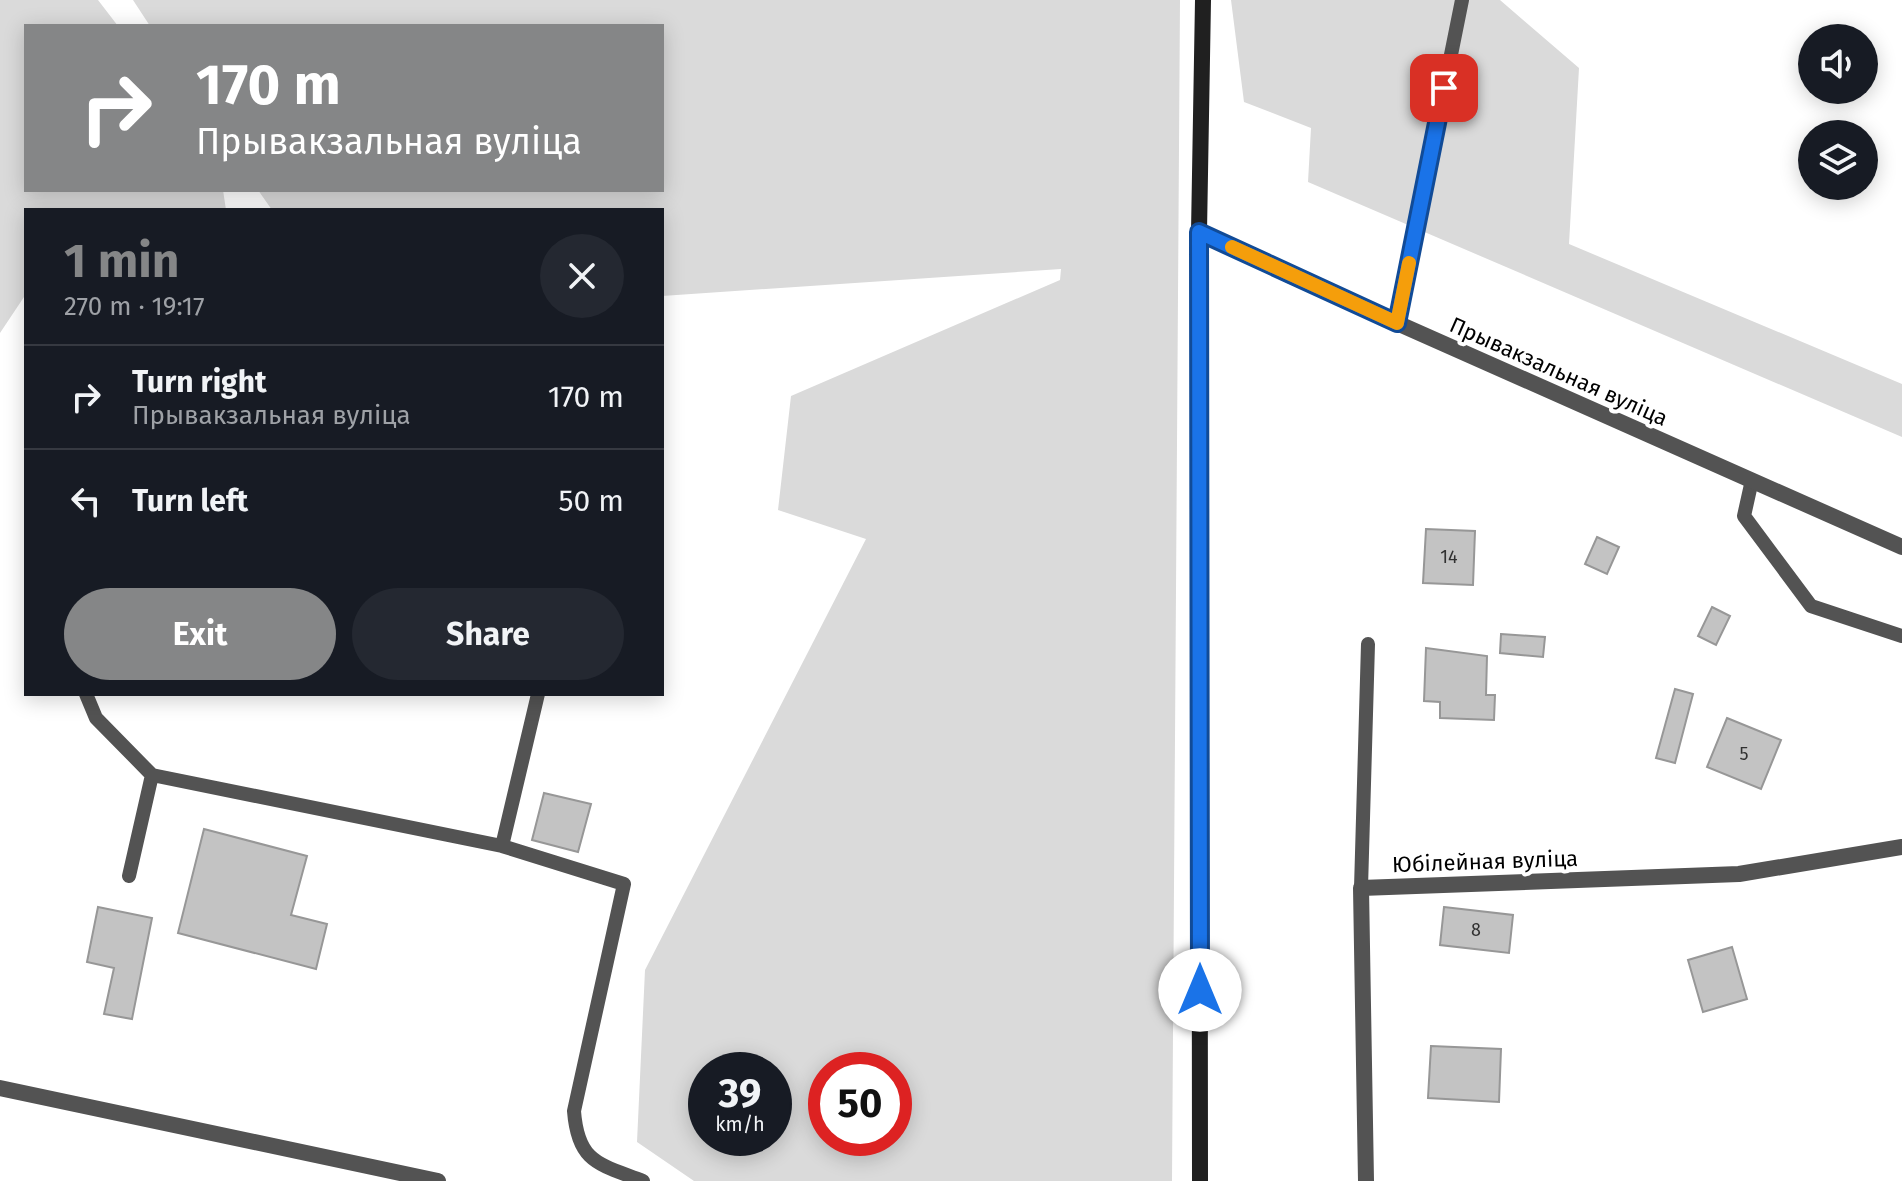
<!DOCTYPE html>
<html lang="en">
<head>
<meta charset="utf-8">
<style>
  :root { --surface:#171b24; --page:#242831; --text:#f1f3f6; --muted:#9ea1a6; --line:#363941; --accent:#858687 }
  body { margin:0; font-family:"Fira Sans",sans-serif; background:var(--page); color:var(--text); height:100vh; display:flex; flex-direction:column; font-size:30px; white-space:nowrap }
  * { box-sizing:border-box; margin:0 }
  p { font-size:26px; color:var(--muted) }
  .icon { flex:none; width:44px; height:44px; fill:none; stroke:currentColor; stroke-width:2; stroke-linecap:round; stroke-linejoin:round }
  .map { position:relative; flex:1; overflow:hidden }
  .drawer { position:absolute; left:24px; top:208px; width:640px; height:488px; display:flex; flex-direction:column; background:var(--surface); border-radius:0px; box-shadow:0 4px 20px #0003 }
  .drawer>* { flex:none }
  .guide { position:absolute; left:24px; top:24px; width:640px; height:168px; border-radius:0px; box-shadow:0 4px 20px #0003; background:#858687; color:#fff; overflow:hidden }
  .fabs { position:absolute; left:1798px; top:24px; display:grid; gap:16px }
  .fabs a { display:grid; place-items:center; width:80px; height:80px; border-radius:50%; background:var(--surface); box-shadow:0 4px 20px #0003; font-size:40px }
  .speed { position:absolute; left:688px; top:1052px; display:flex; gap:16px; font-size:40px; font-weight:700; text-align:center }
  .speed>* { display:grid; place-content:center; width:104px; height:104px; border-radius:50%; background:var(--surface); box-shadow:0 4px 20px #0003; line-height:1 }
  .speed small { font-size:20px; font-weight:400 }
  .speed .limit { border:12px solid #d22; background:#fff; color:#111 }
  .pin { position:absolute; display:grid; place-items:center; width:68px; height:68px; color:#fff; margin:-34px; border-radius:16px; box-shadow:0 4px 12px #0006 }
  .me { position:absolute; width:88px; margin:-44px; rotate:0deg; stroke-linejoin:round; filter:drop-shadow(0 0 6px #0008) }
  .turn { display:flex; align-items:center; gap:28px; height:168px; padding:0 40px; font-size:36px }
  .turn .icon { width:104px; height:104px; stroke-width:2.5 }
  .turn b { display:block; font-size:56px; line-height:68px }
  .round { display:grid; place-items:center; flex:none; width:84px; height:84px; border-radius:42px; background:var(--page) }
  .headline { display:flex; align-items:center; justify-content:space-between; height:136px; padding:0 40px }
  h1 { font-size:48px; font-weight:700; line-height:60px; color:var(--accent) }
  .cta { display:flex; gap:16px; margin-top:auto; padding:16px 40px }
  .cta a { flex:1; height:92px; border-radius:48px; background:var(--accent); color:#fff; font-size:32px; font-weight:700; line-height:92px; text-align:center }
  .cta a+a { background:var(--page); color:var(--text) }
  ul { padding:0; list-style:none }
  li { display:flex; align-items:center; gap:24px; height:104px; padding:0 40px; border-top:2px solid var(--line) }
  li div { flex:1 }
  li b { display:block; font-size:30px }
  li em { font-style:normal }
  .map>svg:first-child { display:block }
  .green { fill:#dadada; fill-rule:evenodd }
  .building { fill:#c3c3c3; stroke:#979797; stroke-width:2 }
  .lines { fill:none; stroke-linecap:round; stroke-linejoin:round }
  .service { stroke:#535353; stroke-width:14 }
  .minor { stroke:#535353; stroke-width:16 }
  .tertiary { stroke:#535353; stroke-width:16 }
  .secondary { stroke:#202020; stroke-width:16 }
  .route-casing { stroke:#114b97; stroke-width:20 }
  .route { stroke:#1a73e8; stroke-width:14 }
  .slow { stroke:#f59e0b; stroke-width:14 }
  .labels { text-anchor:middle; stroke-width:8; stroke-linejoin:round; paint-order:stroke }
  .number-label { font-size:18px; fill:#313131 }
  .street-label { font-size:22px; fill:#000; stroke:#fff }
</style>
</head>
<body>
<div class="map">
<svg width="1902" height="1181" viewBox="0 0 1902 1181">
  <rect width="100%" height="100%" fill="#fff"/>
  <!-- green -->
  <path class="green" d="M0 0H98L118 26H26V190H223L226 210H26V294L0 333Z
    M133 0H1180L1172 1181H694L637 1142 645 970 866 539 778 510 791 396 1060 280 1061 269 662 296V210H272L258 190H662V26H150ZM774 1070V1138H706V1070ZM894 1070V1138H826V1070Z
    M1231 0H1500L1579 68 1569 244 1902 384V437L1308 182 1311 128 1244 102Z"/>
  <!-- building -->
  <path class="building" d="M1426 529 1475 531 1473 585 1423 583Z
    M1597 537 1619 547 1607 574 1585 564Z
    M1712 607 1730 616 1716 645 1698 636Z
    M1501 634 1545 637 1543 657 1500 653Z
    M1426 648 1487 656 1486 695H1495L1494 720 1440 718V702L1424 701Z
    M1675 689 1693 694 1675 763 1656 758Z
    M1727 718 1781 740 1761 789 1707 767Z
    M544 793 591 804 578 852 532 840Z
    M204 829 307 856 291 915 327 924 316 969 178 933Z
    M98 907 152 918 132 1019 104 1014 114 968 87 962Z
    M1444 907 1513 915 1509 953 1440 945Z
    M1732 947 1747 999 1703 1012 1688 960Z
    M1431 1046 1501 1049 1499 1102 1428 1098Z"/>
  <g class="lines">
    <!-- service -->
    <path class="service" d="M1397 323 1462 0
      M1752 480 1744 516 1811 606 1902 636
      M86 694 96 718 152 775 502 846 624 884 574 1111C578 1163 599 1164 643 1181
      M502 846 538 694
      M129 876 152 775
      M1361 888 1368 644"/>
    <!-- minor -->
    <path class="minor" d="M0 1088 438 1181
      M1366 1181 1361 888 1739 874 1902 847"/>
    <!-- tertiary -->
    <path class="tertiary" d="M1199 232 1291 276 1902 547"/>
    <!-- secondary -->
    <path class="secondary" d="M1200 1181 1199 232 1203 0"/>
  </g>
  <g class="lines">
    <!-- route casing -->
    <g class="route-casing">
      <path id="route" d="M1200 990 1199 232 1397 323 1444 88"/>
    </g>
    <!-- route -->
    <use href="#route" class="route"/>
    <!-- slow -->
    <path class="slow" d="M1232 247 1397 323 1409 263"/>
  </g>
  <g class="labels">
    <!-- number labels -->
    <g class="number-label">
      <text x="1449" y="563">14</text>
      <text x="1744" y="760">5</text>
      <text x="1476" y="936">8</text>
    </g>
    <!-- street labels -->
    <g class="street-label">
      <text transform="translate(1559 371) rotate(24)" y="8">Прывакзальная вуліца</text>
      <text transform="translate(1485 861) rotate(-2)" y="8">Юбілейная вуліца</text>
    </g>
  </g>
</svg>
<div class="fabs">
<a><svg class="icon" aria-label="sound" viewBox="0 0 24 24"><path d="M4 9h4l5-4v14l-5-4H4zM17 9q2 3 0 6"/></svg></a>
<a><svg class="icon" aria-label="layers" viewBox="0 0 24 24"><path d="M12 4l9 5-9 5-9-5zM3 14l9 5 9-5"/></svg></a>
</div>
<div class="speed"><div>39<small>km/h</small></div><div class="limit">50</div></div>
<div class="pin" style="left:1444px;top:88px;background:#d93025"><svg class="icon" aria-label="arrive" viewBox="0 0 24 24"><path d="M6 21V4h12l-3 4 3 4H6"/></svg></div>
<svg class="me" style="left:1200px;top:990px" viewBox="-20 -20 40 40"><circle r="19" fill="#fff"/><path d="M0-13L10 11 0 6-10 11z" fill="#1a73e8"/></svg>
<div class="guide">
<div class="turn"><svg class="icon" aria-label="right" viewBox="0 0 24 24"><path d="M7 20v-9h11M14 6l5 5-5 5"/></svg><div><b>170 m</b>Прывакзальная вуліца</div></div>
</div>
<section class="drawer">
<div class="headline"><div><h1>1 min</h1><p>270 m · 19:17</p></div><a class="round"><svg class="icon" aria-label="close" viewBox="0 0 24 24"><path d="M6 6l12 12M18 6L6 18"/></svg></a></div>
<ul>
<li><svg class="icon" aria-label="right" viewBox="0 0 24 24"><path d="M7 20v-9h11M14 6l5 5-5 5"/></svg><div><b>Turn right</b><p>Прывакзальная вуліца</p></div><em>170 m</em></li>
<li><svg class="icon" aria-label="left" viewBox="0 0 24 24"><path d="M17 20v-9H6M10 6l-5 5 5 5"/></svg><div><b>Turn left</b></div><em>50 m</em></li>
</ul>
<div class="cta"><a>Exit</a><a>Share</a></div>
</section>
</div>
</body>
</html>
